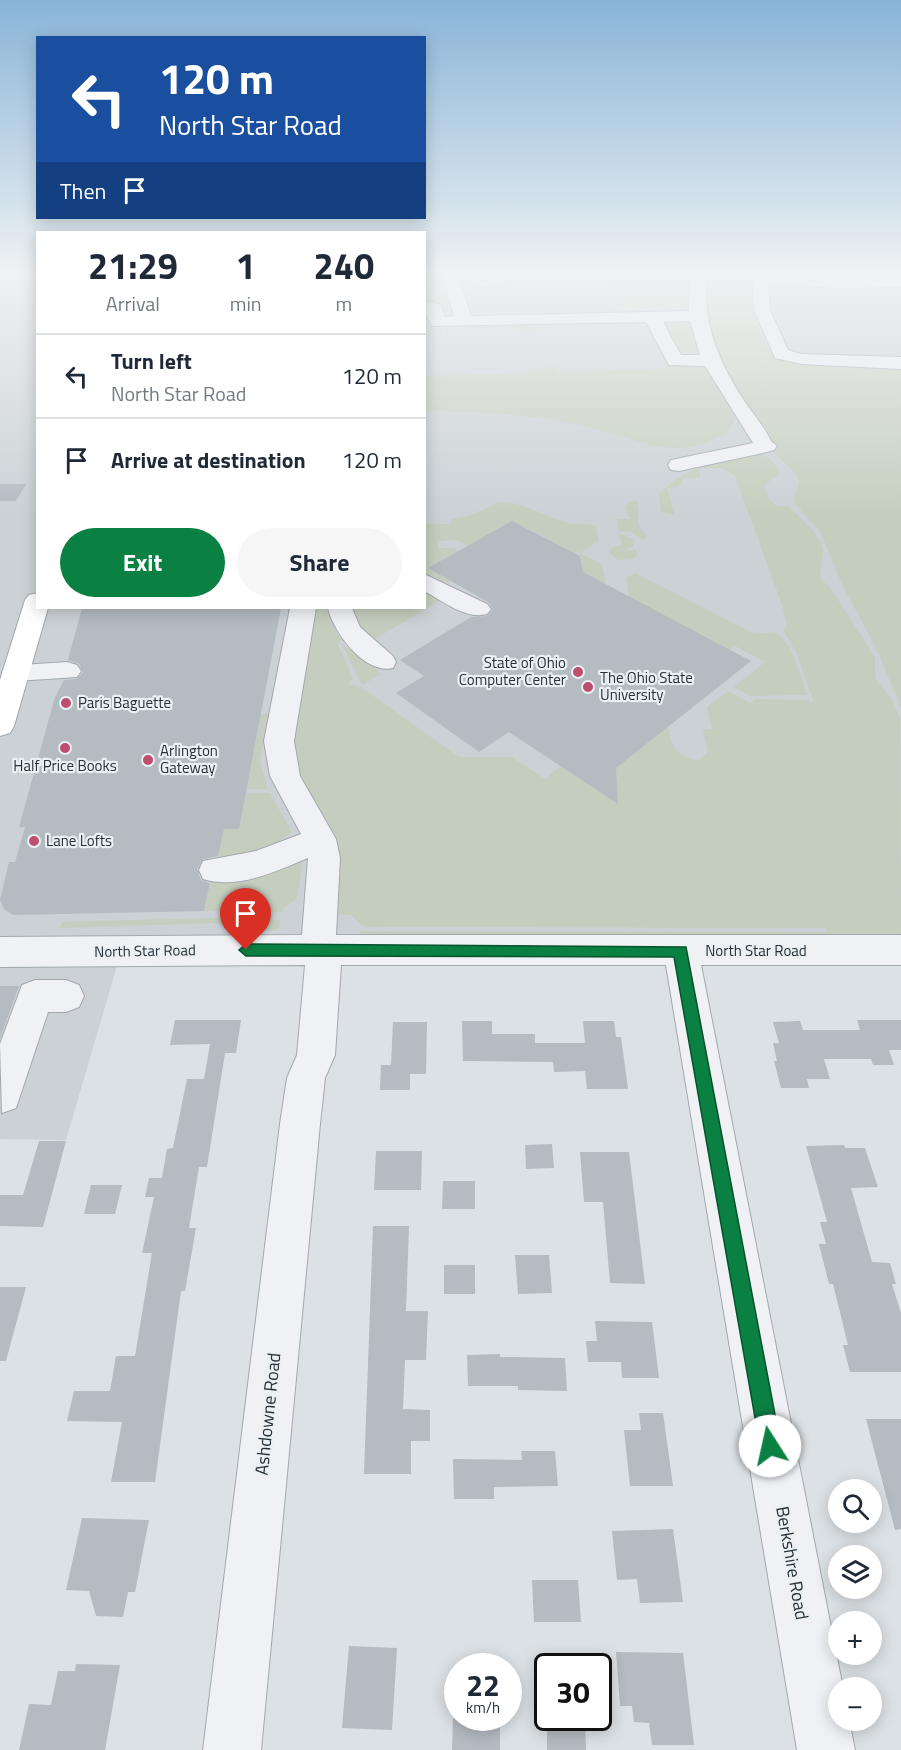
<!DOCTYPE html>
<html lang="en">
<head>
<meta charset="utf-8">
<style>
  :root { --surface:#fff; --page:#f6f6f7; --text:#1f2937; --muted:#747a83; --line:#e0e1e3; --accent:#0b8043 }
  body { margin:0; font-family:"Titillium Web",sans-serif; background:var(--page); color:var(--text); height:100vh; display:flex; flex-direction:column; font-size:22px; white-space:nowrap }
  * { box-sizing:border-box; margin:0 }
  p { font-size:20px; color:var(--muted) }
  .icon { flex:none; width:33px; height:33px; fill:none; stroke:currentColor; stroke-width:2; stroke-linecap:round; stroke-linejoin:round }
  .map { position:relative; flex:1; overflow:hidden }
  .sheet { position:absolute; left:36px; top:231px; width:390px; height:378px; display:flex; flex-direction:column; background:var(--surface); border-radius:0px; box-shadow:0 3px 15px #0003 }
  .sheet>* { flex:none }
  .top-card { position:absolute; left:36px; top:36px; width:390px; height:183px; border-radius:0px; box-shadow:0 3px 15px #0003; background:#1a4fa0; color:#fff; overflow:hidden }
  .fabs { position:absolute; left:828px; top:1479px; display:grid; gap:12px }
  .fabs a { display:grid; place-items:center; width:54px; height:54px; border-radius:50%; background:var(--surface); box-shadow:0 3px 15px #0003; font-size:30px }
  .speed { position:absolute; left:444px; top:1653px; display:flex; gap:12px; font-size:30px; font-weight:700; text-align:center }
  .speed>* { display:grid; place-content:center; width:78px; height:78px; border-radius:50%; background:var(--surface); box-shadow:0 3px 15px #0003; line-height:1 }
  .speed small { font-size:15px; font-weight:400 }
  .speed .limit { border:3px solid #111; border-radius:9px; background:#fff; color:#111 }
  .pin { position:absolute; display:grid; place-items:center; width:51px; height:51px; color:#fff; margin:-62px -26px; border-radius:50% 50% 50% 0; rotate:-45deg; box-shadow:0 0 6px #0007 }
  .pin .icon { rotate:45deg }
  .me { position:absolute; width:66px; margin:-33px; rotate:350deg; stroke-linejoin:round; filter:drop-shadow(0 0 4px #0008) }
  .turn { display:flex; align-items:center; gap:21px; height:126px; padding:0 24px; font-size:27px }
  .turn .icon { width:78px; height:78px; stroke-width:2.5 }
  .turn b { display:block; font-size:42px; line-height:51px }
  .then { display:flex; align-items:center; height:57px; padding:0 24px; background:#0003; gap:12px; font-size:22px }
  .eta { display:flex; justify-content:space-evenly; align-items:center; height:102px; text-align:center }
  .eta b { font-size:36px; font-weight:700; line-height:42px }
  .button { display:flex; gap:12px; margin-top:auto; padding:12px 24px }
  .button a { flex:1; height:69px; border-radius:36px; background:var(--accent); color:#fff; font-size:24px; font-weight:700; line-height:69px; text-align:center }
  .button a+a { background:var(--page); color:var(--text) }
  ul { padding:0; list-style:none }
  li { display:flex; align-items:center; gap:18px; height:84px; padding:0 24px; border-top:2px solid var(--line) }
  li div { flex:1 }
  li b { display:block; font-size:22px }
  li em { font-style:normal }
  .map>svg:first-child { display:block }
  .built { fill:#cbd1d5 }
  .green { fill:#c5cebe }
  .building { fill:#b4bbc1 }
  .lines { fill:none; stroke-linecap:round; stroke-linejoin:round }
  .minor-casing { stroke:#a2a9ae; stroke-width:2 }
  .major-casing { stroke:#9da7af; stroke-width:2 }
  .minor { fill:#eff1f4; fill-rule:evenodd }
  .major { fill:#fff; fill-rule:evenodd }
  .route { fill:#0b8043; stroke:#07532c; stroke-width:1.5 }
  .poi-dot { fill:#bd4e71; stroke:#ebf0f3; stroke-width:2 }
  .labels { text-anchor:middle; stroke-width:4.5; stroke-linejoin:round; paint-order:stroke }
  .poi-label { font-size:15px; fill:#283139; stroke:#ebf0f3; text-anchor:start }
  .street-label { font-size:15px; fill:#283139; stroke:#ebf0f3 }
  .near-street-label { font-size:18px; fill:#283139; stroke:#ebf0f3 }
</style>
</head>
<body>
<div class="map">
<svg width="901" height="1750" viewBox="0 0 901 1750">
  <rect width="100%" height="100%" fill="#dce1e5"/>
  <!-- built -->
  <path class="built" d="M0 271H37L38 608H424L425 271H901V950L121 952 66 1140 0 1139Z"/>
  <!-- green -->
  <path class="green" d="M577 271H687L686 308 599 310 624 309 622 305 630 302Z
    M424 275 445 276 454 314 444 312 439 305 425 301Z
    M710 276 742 279 752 283C754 301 758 340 772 353 777 359 788 359 795 361L796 365 901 370V708L878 652 841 582 820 531 797 506 794 498 799 482 796 474 761 440 770 439 734 388 708 330 705 277Z
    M688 320 699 356H681L662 322Z
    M645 321 649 327 643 323 538 326 537 331H517L514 327 451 329 448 333H445L444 328Z
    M699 363 704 364 735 418C730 438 697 448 678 448 643 447 609 431 575 424 525 414 475 411 425 411L424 376 530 373 527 370 553 367 557 372 665 369V364Z
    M757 453C768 456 777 463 780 474L764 485 769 498 775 505 789 507 814 531 823 549 820 579 830 587 875 657V678L892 700 900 718 901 936H364L359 931 827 932 825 928H815L368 927 361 925 351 915 335 914C338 888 345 858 334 833 322 808 301 788 295 761 288 725 309 646 316 608H328L333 626 342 640 337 643 353 678 349 684 361 687 459 757H512L545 779 561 766 617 803 616 768 668 727C673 749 676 756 699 760L708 752 703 729H712L707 707 728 691 750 703 755 699 809 700 810 703 814 702 796 652 783 630 787 623 782 605 735 476 722 468H699L700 478H684L678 487 667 488 674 514 661 512 659 494C688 465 718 461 757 453Z
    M634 500 638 502V524L647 537 642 540 632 532 619 531 617 519H630L625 506Z
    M499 502C526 503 544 516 568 523 578 526 587 522 596 527L599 541 580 553 602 564 606 584 583 572 579 551 535 577 545 537 512 521 468 546 457 540 438 541V548H453L458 551 429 568 451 581 448 583 425 575 424 524H451L452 519 472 515Z
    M619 533 633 539 634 546 622 552 636 549 637 555 633 559 618 560 609 553 613 547 622 545Z
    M635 573 755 634C761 633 769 632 775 633 791 637 802 680 807 695L750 696 734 687 765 662 735 646 730 650 629 597 626 578Z
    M425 588 443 599 373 640 356 621 354 608H424Z
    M341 643 382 674 362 685Z
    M261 714H269L260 760 268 789H247Z
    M246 793H270L292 832C271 851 244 856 217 859L224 829H239Z
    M301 859 302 867 297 898 283 908V912L204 911 212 876Z
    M210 918 280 920 279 929 268 930 214 923 60 928 62 922Z"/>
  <!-- building -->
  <path class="building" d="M0 484H26L16 501H0Z
    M512 521 580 556 583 572 751 661 616 768 618 804 509 732 479 752 396 693 424 676 400 660 471 617 487 616 493 609 488 602 428 568Z
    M82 608H281L239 829H224L218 856 203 859 197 869 201 880 210 883 204 911 13 915 4 909 0 900 9 862H15L25 827H19L55 697 64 680 77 679 83 672 79 664 68 660Z
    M0 986H19L0 1038Z
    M175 1020H241L236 1053H225L207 1167H199L189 1228H196L185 1291H181L155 1482H111L122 1422 67 1421 74 1391H110L116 1356H135L152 1253H142L154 1197H145L149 1178H162L167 1149 173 1148 187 1079H204L210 1044 170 1045Z
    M857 1020H901V1050H889L894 1065H873L871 1059H824L830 1079H807L809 1088H781L774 1061H777L773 1043H779L773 1022 800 1021 803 1030H860Z
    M462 1021H492V1034H535V1043H585L583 1021H614L616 1037H621L628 1089H587L585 1071 554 1072 553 1062 463 1061Z
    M393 1022H427L426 1074H410V1090H380L381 1065H391Z
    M39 1141H66L43 1227 0 1226V1195H23Z
    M552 1144 554 1168 526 1169 525 1145Z
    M844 1145 845 1148H865L878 1187 851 1188 872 1262 890 1263 896 1284H892L901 1313V1372H850L843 1345H848L833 1284H829L819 1244H826L820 1222H827L806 1146Z
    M376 1151H422L421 1190H374Z
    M580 1152H629L645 1284 610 1283 603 1202H584Z
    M443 1181H475V1209H442Z
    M91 1185H122L115 1214H84Z
    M373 1226H409L406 1311H428L426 1360H405L403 1409 430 1410V1441H411V1474H364Z
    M515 1255H549L552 1293 518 1294Z
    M444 1265H475V1294H444Z
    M0 1287H26L6 1361H0Z
    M595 1321 652 1322 659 1378H622L621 1362H588L586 1341H597Z
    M500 1354V1357L565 1358 567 1391 518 1390V1386H468L467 1355Z
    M639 1413H663L673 1486H630L624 1430H641Z
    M866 1419H901V1529L895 1530Z
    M521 1451H555L558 1486 494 1487V1499H454L453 1459 522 1460Z
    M82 1518 149 1520 135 1592H128L123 1617 96 1616 89 1591 66 1590Z
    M673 1529 683 1602 640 1603 637 1579 617 1580 612 1531Z
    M532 1580H578L581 1622H534Z
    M349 1646 397 1648 392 1730 342 1728Z
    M616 1652 683 1653 694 1745H652L649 1723 634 1722 632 1706H620Z
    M76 1664 120 1665 105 1750H19L29 1704 51 1705 58 1671H75Z
    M453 1718H500V1750H452Z
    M547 1718H585L586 1750H547Z"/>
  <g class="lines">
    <!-- minor casing -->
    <g class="minor-casing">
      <path id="minor" d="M436 271H454L458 275 471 316 689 311 691 271H707C701 321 718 361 745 402 754 415 765 428 771 441L777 446 774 450 767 452 679 471 671 470 668 465 671 460 753 443 705 366 669 365 646 322 432 326 424 311V300L441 305 445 317 454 316 444 280ZM690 321 700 355H681L663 322Z
        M508 271H538L536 274 482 287 474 282 476 279Z
        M752 271 834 278 901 277V287L834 288 768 282 770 310 788 350 801 354 901 357V369L801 364 775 358 754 310Z
        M424 574 487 604 491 609 487 614C466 620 443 601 424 591Z
        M290 608H316L294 741 300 776 336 839 340 858 336 935H901V965H701L843 1688H838V1720H849L855 1750H797L666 965H341L335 1055 325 1078 320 1124 261 1750H203L280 1124 287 1078 297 1055 305 965 0 967V937L302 935 308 858C277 871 237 890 203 879L199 870 203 861 256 851 301 834 270 776 264 741Z
        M328 608H352L360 627 393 656 396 662 393 668C365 675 333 632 328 608Z
        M67 662 77 665 81 671 77 677 16 681 6 678 2 672 6 666Z
        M35 980H66L79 985 84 996 79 1007 66 1012H48L16 1108 2 1113 0 1044 22 985Z"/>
    </g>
    <!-- major casing -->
    <g class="major-casing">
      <path id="major" d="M38 593V608H48L14 726 10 733 0 736V680L25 600 29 595Z"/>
    </g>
    <!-- minor -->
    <use href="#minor" class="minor"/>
    <!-- major -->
    <use href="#major" class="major"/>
  </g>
  <!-- sky -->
  <linearGradient id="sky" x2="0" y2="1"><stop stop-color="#89b4d8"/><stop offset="0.53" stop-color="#eff2f3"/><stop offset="1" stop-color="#eff2f3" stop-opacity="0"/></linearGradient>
  <rect width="901" height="516" fill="url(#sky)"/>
  <!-- route -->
  <path class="route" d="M246 944 686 947 781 1446 778 1453 770 1456 763 1453 760 1446 674 957 246 956 239 950Z"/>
  <!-- markers -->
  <g class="poi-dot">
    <circle cx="578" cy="672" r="6"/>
    <circle cx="588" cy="687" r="6"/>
    <circle cx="66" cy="703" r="6"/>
    <circle cx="65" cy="748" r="6"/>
    <circle cx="148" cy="760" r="6"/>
    <circle cx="34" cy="841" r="6"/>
  </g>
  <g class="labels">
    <!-- poi labels -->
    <g class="poi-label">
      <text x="566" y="668" text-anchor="end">State of Ohio<tspan x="566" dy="17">Computer Center</tspan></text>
      <text x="600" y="683">The Ohio State<tspan x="600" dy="17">University</tspan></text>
      <text x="78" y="708">Paris Baguette</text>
      <text x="160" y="756">Arlington<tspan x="160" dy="17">Gateway</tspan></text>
      <text x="65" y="771" text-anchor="middle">Half Price Books</text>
      <text x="46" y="846">Lane Lofts</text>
    </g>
    <!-- street labels -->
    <g class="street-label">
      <text transform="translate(145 951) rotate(-1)" y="5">North Star Road</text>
      <text x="756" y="956">North Star Road</text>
    </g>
    <!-- near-street labels -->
    <g class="near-street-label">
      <text transform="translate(268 1414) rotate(-84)" y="6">Ashdowne Road</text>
      <text transform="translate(792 1563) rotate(80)" y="6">Berkshire Road</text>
    </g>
  </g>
</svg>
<div class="fabs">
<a><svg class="icon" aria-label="search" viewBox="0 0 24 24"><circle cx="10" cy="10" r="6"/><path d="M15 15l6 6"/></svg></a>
<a><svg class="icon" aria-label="layers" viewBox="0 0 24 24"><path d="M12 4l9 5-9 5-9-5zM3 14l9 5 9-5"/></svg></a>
<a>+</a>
<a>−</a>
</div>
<div class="speed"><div>22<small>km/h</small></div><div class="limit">30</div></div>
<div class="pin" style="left:246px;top:950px;background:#d93025"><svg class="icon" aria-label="arrive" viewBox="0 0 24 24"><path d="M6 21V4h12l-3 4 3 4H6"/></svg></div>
<svg class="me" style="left:770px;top:1446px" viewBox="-20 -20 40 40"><circle r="19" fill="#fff"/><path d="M0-13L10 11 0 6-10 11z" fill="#0b8043"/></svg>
<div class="top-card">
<div class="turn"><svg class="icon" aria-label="left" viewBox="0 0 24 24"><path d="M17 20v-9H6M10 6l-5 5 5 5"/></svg><div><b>120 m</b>North Star Road</div></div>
<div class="then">Then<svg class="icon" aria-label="arrive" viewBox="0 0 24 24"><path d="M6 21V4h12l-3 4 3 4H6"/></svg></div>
</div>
<section class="sheet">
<div class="eta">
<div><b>21:29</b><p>Arrival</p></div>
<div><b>1</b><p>min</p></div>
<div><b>240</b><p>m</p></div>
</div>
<ul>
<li><svg class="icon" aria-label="left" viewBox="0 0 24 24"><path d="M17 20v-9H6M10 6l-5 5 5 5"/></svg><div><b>Turn left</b><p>North Star Road</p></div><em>120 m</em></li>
<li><svg class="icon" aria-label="arrive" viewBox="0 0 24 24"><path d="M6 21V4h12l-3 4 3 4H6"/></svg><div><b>Arrive at destination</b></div><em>120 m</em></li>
</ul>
<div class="button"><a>Exit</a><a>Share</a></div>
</section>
</div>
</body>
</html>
